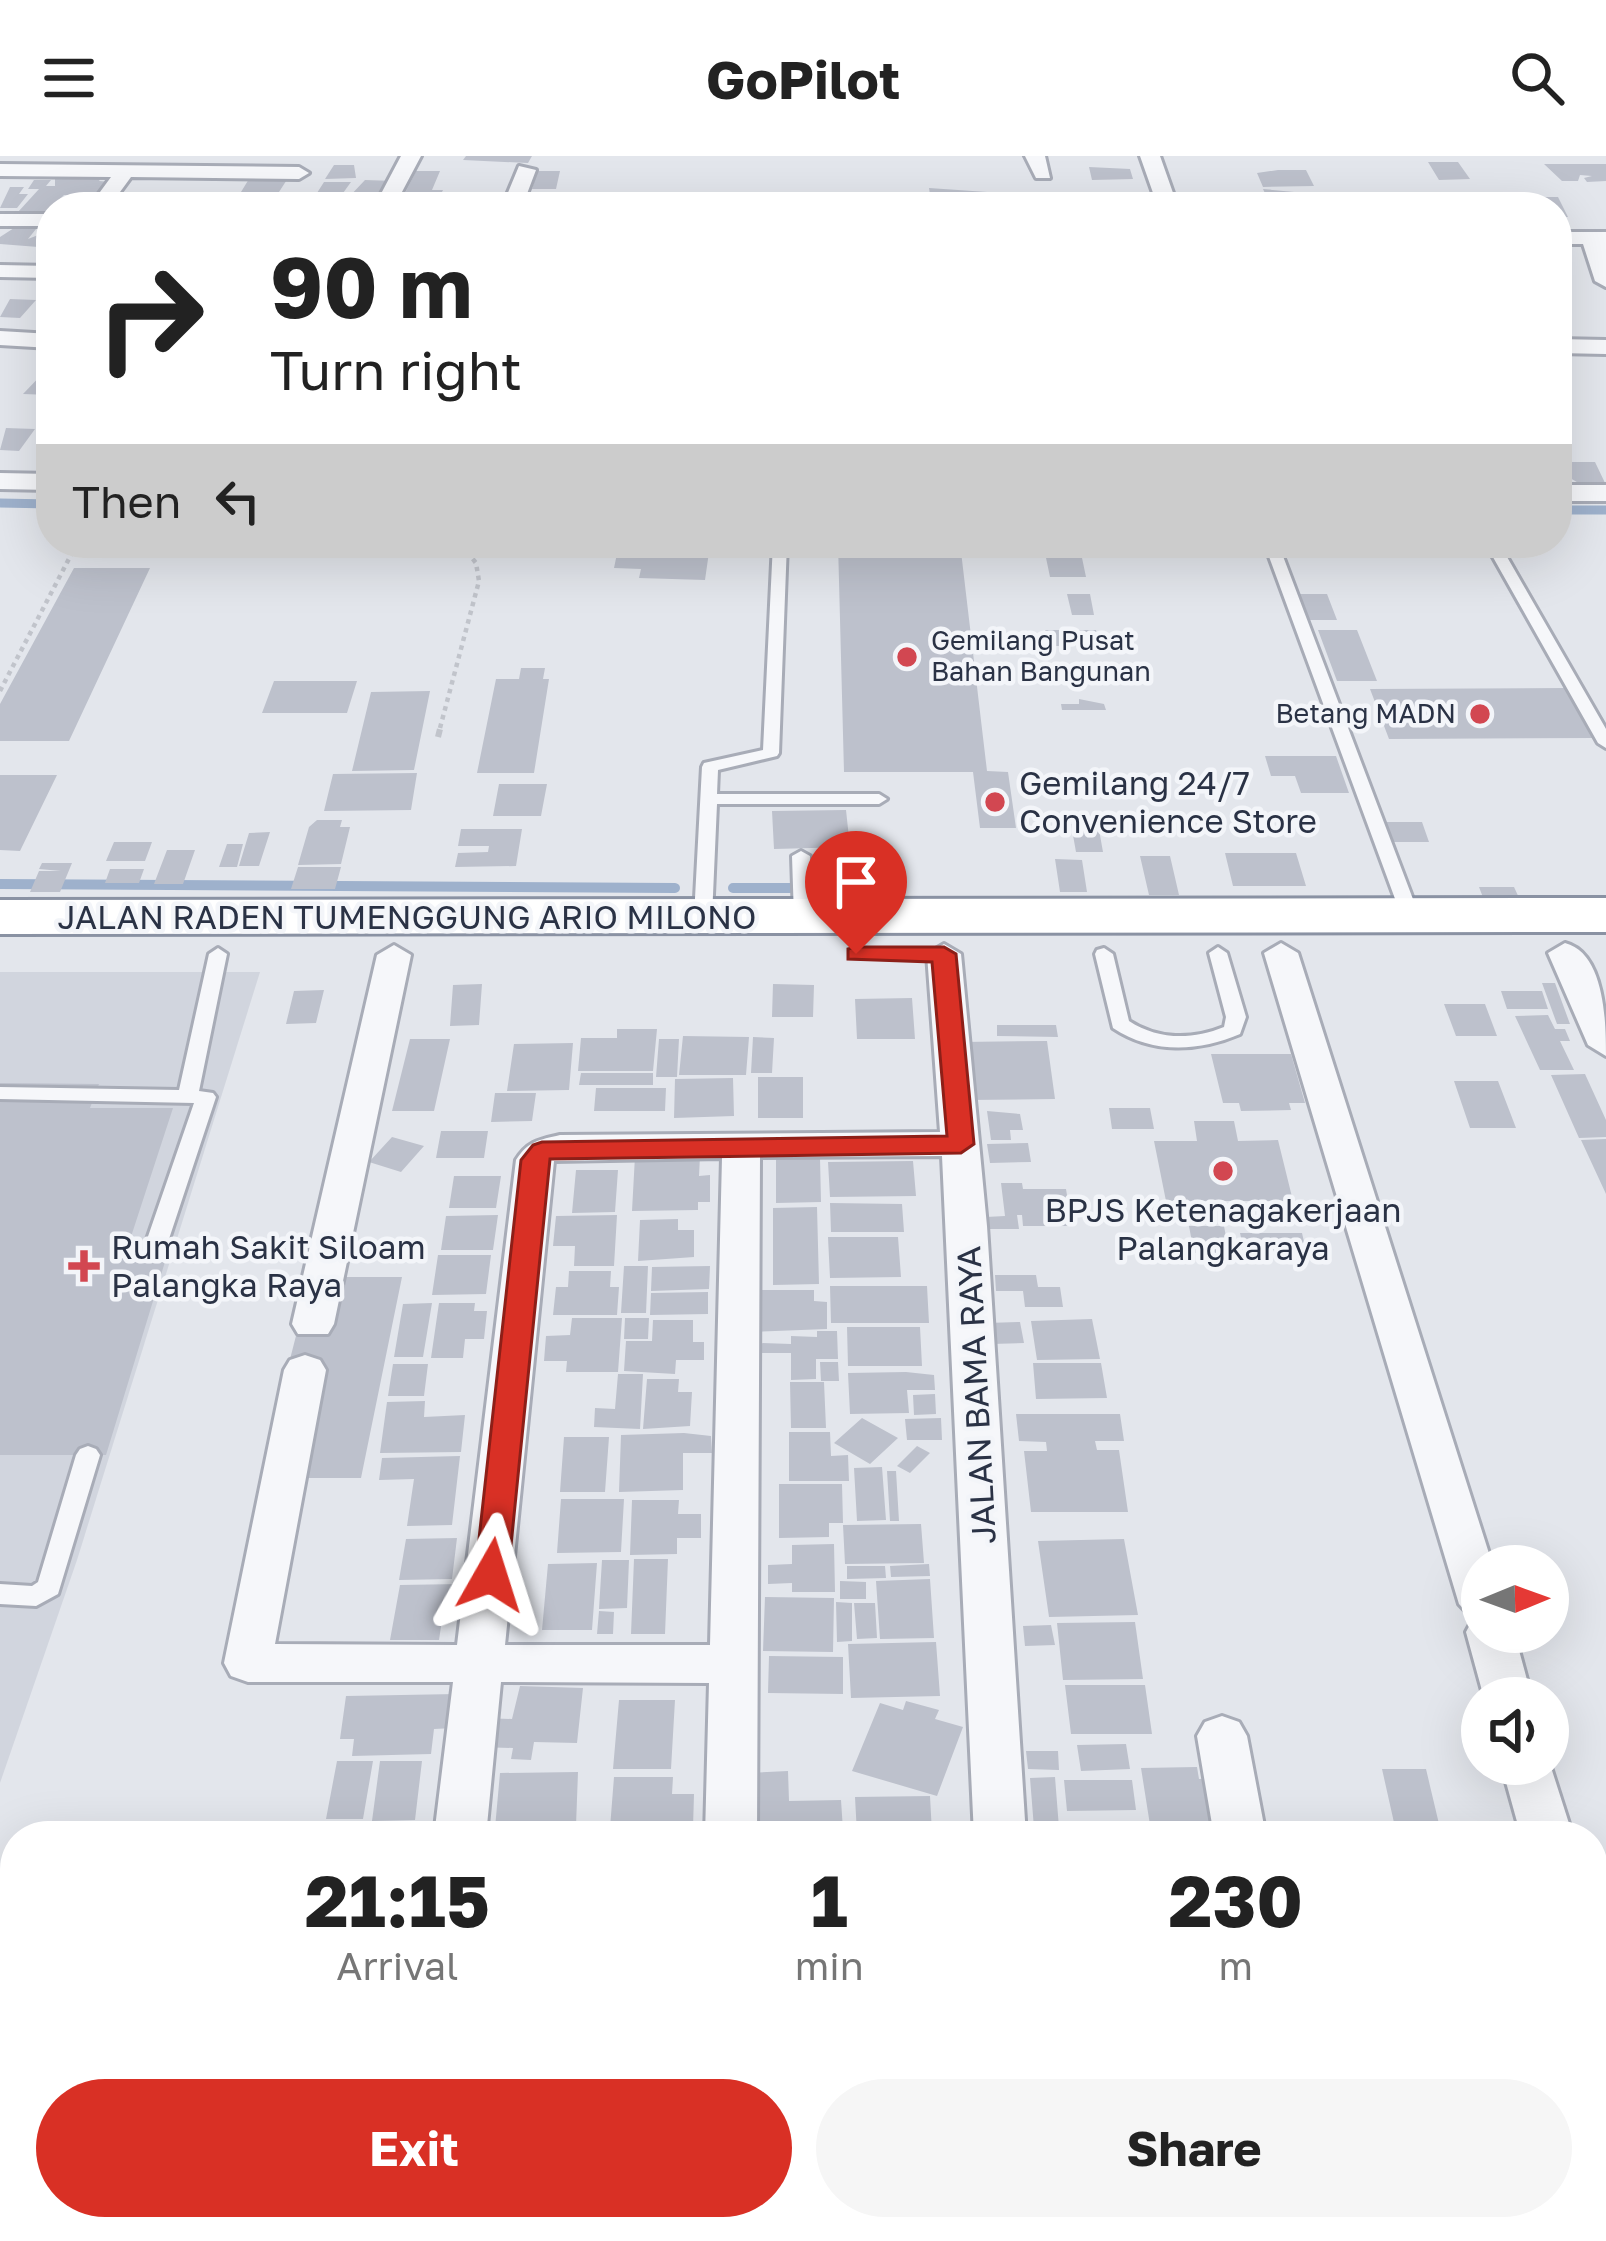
<!DOCTYPE html>
<html lang="en">
<head>
<meta charset="utf-8">
<style>
  :root { --surface:#fff; --page:#f6f6f6; --text:#222; --muted:#767676; --accent:#d93025 }
  body { margin:0; font-family:"Golos Text",sans-serif; background:var(--page); color:var(--text); height:100vh; display:flex; flex-direction:column; font-size:45px; white-space:nowrap }
  * { box-sizing:border-box; margin:0 }
  p { font-size:39px; color:var(--muted) }
  .icon { flex:none; width:66px; height:66px; fill:none; stroke:currentColor; stroke-width:2; stroke-linecap:round; stroke-linejoin:round }
  .map { position:relative; flex:1; overflow:hidden }
  .panel { position:absolute; left:0px; top:1665px; width:1608px; height:420px; display:flex; flex-direction:column; background:var(--surface); border-radius:48px 48px 0 0; box-shadow:0 12px 48px #0002 }
  .panel>* { flex:none }
  .hud { position:absolute; left:36px; top:36px; width:1536px; height:366px; border-radius:48px; box-shadow:0 12px 48px #0002; background:#fff; color:var(--text); overflow:hidden }
  .needle { width:78px; rotate:89deg }
  .tools { position:absolute; left:1461px; top:1389px; display:grid; gap:24px }
  .tools a { display:grid; place-items:center; width:108px; height:108px; border-radius:50%; background:var(--surface); box-shadow:0 12px 48px #0002; font-size:60px }
  .pin { position:absolute; display:grid; place-items:center; width:102px; height:102px; color:#fff; margin:-123px -51px; border-radius:50% 50% 50% 0; rotate:-45deg; box-shadow:0 0 12px #0007 }
  .pin .icon { rotate:45deg }
  .me { position:absolute; width:132px; margin:-66px; rotate:6deg; stroke-linejoin:round; filter:drop-shadow(0 0 9px #0008) }
  .turn { display:flex; align-items:center; gap:42px; height:252px; padding:0 36px; font-size:54px }
  .turn .icon { width:156px; height:156px; stroke-width:2.5 }
  .turn b { display:block; font-size:84px; line-height:102px }
  .then { display:flex; align-items:center; height:114px; padding:0 36px; background:#0003; gap:24px; font-size:45px }
  .eta { display:flex; justify-content:space-evenly; align-items:center; height:204px; text-align:center }
  .eta b { font-size:72px; font-weight:700; line-height:84px }
  .action { display:flex; gap:24px; margin-top:auto; padding:24px 36px }
  .action a { flex:1; height:138px; border-radius:72px; background:var(--accent); color:#fff; font-size:48px; font-weight:700; line-height:138px; text-align:center }
  .action a+a { background:var(--page); color:var(--text) }
  header { display:flex; justify-content:space-between; align-items:center; height:156px; padding:0 36px; background:var(--surface); font-size:54px; font-weight:700 }
  .map>svg:first-child { display:block }
  .built { fill:#d1d5de }
  .lines { fill:none; stroke-linecap:round; stroke-linejoin:round }
  .stream-far1 { stroke:#9eb1cc; stroke-width:9 }
  .stream { stroke:#9eb1cc; stroke-width:10 }
  .building { fill:#bdc1cc }
  .service-casing { stroke:#a8acb7; stroke-width:6 }
  .minor-casing { stroke:#a8acb7; stroke-width:6 }
  .trunk-casing { stroke:#8a92a3; stroke-width:6 }
  .path-far1 { stroke:#c1c4cb; stroke-width:4.5; stroke-dasharray:4.5 4.5; stroke-linecap:butt }
  .path { stroke:#c1c4cb; stroke-width:6; stroke-dasharray:8 8; stroke-linecap:butt }
  .service { fill:#f6f7fa; fill-rule:evenodd }
  .minor { fill:#f6f7fa; fill-rule:evenodd }
  .trunk { fill:#fff; fill-rule:evenodd }
  .route { fill:#d93025; stroke:#8d1f18; stroke-width:3 }
  .poi-dot { fill:#d24751; stroke:#f3f5f9; stroke-width:4.5 }
  .labels { text-anchor:middle; stroke-width:9; stroke-linejoin:round; paint-order:stroke }
  .far-poi-label { font-size:27px; fill:#2a3245; stroke:#f3f5f9; text-anchor:start }
  .poi-label { font-size:33px; fill:#2a3245; stroke:#f3f5f9; text-anchor:start }
  .street-label { font-size:33px; fill:#2a3245; stroke:#f3f5f9 }
</style>
</head>
<body>
<header><svg class="icon" aria-label="menu" viewBox="0 0 24 24"><path d="M4 6h16M4 12h16M4 18h16"/></svg>GoPilot<svg class="icon" aria-label="search" viewBox="0 0 24 24"><circle cx="10" cy="10" r="6"/><path d="M15 15l6 6"/></svg></header>
<div class="map">
<svg width="1606" height="2085" viewBox="0 0 1606 2085">
  <rect width="100%" height="100%" fill="#e3e6ec"/>
  <!-- built -->
  <path class="built" d="M0 816H260L77 1404 0 1627Z"/>
  <g class="lines">
    <!-- stream-far1 -->
    <path class="stream-far1" d="M0 347 51 348
      M1557 354H1606"/>
    <!-- stream -->
    <path class="stream" d="M0 728 675 732
      M733 732H862"/>
  </g>
  <!-- building -->
  <path class="building" d="M466 0H532L528 7 463 4Z
    M1428 6H1458L1470 23 1439 24Z
    M1544 8H1606V25L1587 26 1584 22 1592 20 1580 19 1578 25H1562Z
    M334 9H354L356 22 325 23Z
    M1089 11 1130 13 1133 23 1092 24Z
    M1278 14H1306L1314 30 1263 31 1257 17Z
    M416 15H440L432 34H443L439 42 403 41Z
    M537 15H560L556 33H532Z
    M252 18 290 19 279 36H241Z
    M55 20 101 22 99 25 111 26 89 51 59 50 69 39H64L47 56H18L39 33H28L34 24H51L46 30H55Z
    M365 24 394 25 376 43H347Z
    M324 26H351L333 51H308Z
    M10 31H24L19 38H28L17 52H0Z
    M929 32 987 36 989 44H974L975 51H932Z
    M1263 33 1337 40 1343 51 1269 46Z
    M702 38 744 39 742 51H699Z
    M1343 39H1384L1391 51H1349Z
    M235 41H261L277 42 273 50 229 51Z
    M1522 41H1558L1568 61H1557V51H1529Z
    M14 72 36 73 28 83 51 74V92L0 88V81Z
    M10 143 36 144 20 162 0 161Z
    M47 213H51V239L23 238Z
    M6 272 35 273 19 295 0 294Z
    M1569 306H1595L1606 329H1582L1570 322 1563 311H1571Z
    M838 387H960L987 615 1008 616 1016 672H980L973 616H844Z
    M619 388 710 389 705 424 639 422 641 413 614 412Z
    M1045 397H1081L1086 421H1050Z
    M74 412H150L69 585H0V548Z
    M1067 438H1090L1094 459H1072Z
    M1299 438H1327L1337 464H1308Z
    M1045 474H1096L1099 490H1048Z
    M1318 474H1357L1377 525H1337Z
    M521 512H545L543 523H549L534 617H477L496 523H519Z
    M274 525H357L347 557H262Z
    M1568 532 1593 582 1389 583 1370 533Z
    M430 535 414 614 352 615 371 536Z
    M1079 543 1104 548 1106 554H1062L1061 548H1079Z
    M1265 600H1336L1349 637H1301L1295 620H1271Z
    M417 617 411 654 324 655 333 618Z
    M0 619H57L20 695 0 694Z
    M499 628H547L541 660H493Z
    M846 654 850 691 774 693 772 655Z
    M317 664H342L340 671H350L341 708 298 709 309 671Z
    M1379 666H1422L1429 686H1387Z
    M1071 668H1098L1103 696H1076Z
    M461 673H522L516 710 455 711 458 697 488 696 489 690H458Z
    M270 676 259 710H239L249 677Z
    M114 686H152L145 705H106Z
    M227 688H243L237 711H219Z
    M167 694H195L183 728H154Z
    M1225 697H1296L1306 730H1233Z
    M1140 700H1170L1179 739H1149Z
    M1055 703 1082 704 1087 736H1060Z
    M42 707H72L60 736H30L39 715H61L39 713Z
    M298 711H341L335 733H291Z
    M110 713H144L139 727H105Z
    M1479 731H1514L1520 744H1484Z
    M1542 827H1555L1570 868H1557Z
    M482 828 479 869 450 870 453 829Z
    M773 828 814 829 813 861H772Z
    M324 834 316 867 286 868 294 835Z
    M1501 835H1542L1548 853H1507Z
    M912 842 915 883H857L855 843Z
    M1444 848H1485L1497 880H1456Z
    M1548 859 1555 873H1565L1570 885H1560L1574 914H1540L1515 860Z
    M997 869H1056L1058 881 997 880Z
    M617 873H657L653 915H578L581 882H617Z
    M683 880 749 881 746 919H679Z
    M753 881 774 882 772 917H751Z
    M410 883H450L434 955H392Z
    M659 883H679L677 921H656Z
    M1047 885 1055 943 968 944 962 886Z
    M573 887 569 934 507 935 514 888Z
    M1211 898H1291L1305 947H1289L1291 954 1241 955 1239 947H1223Z
    M581 917H653V929H579Z
    M1585 918 1606 964V981L1579 982 1551 919Z
    M758 921H803V962H758Z
    M733 922 734 960 674 962 675 923Z
    M1454 925H1498L1516 972H1470Z
    M0 927 99 928 90 952H173L126 1096H168L106 1299H0Z
    M596 932H666L665 955H594Z
    M495 937H536L532 965 491 966Z
    M1109 952H1150L1154 973H1112Z
    M987 955 1020 958 1023 974H1010L1011 984H991Z
    M1194 965H1234L1238 985 1278 984 1293 1045H1166L1154 985H1197Z
    M441 975H488L484 1002H436Z
    M392 981 424 990 401 1016 369 1006Z
    M1606 983V1038L1581 984Z
    M1028 987 1031 1006 990 1007 987 988Z
    M635 1000H700L699 1020 710 1019V1046H698V1054L632 1055Z
    M820 1002 821 1046 776 1047V1003Z
    M913 1005 916 1040 830 1041 828 1006Z
    M576 1014H618L615 1056 572 1057Z
    M454 1020H501L496 1052H449Z
    M1001 1027H1022L1023 1033H1066L1072 1070H1023L1022 1059H1017L1019 1073H987L986 1061 1005 1060Z
    M830 1047 902 1048 904 1076H831Z
    M817 1051 819 1128 773 1129V1052Z
    M498 1059 493 1094H441L446 1060Z
    M617 1059 614 1110H574L575 1090H553L556 1060Z
    M678 1063V1074H694V1101L638 1105 640 1064Z
    M1189 1070H1224L1229 1097H1194Z
    M1240 1077H1302L1307 1099H1245Z
    M828 1081H898L901 1121 830 1122Z
    M438 1099H491L486 1138 432 1139Z
    M624 1110H648L646 1157H621Z
    M710 1110 709 1133 651 1135 652 1111Z
    M569 1115H611L610 1131H619L617 1159H553L556 1131H568Z
    M995 1119H1036L1038 1131H1060L1063 1151H1025L1023 1135H996Z
    M340 1121H402L361 1322H297L288 1211 298 1172Z
    M830 1130H927L929 1167H831Z
    M751 1134H814V1145L827 1146V1173L749 1176Z
    M708 1136V1158L650 1159 651 1137Z
    M432 1147 423 1201H394L403 1148Z
    M439 1147H475L474 1155H487L484 1183H465L463 1202H431Z
    M572 1162H622L618 1216H566L567 1205H544L546 1180 570 1179Z
    M625 1162H649L648 1183H624Z
    M1092 1163 1100 1203 1037 1204 1031 1165Z
    M653 1164H693V1186H704V1204H676L675 1218 624 1215 626 1185H652Z
    M1020 1166 1024 1187 991 1188 987 1167Z
    M847 1171H920L922 1210H848Z
    M817 1175H837L838 1203H816V1223L791 1224V1197H758L759 1187 791 1188V1180L817 1181Z
    M820 1206H838L839 1225H821Z
    M1033 1207H1101L1107 1242 1036 1243Z
    M393 1208H428L424 1240H388Z
    M906 1216 934 1219 935 1234H907L909 1257 850 1258 848 1217Z
    M618 1218H643L640 1273 594 1271 595 1252 615 1253Z
    M647 1223H679L678 1236H692L690 1270 643 1273Z
    M790 1226H824L826 1272H791Z
    M935 1238 936 1258 914 1259 913 1239Z
    M425 1245 424 1261 465 1259 461 1296 380 1297 387 1246Z
    M1016 1258H1120L1124 1285H1095L1097 1294H1119L1128 1356H1031L1024 1295H1047L1046 1286 1019 1285Z
    M862 1262 898 1282 870 1308 834 1287Z
    M941 1262 942 1284H907L905 1263Z
    M789 1276H830L831 1300 848 1299 849 1325H789Z
    M684 1277 711 1280 712 1297H683V1334L619 1336 621 1279Z
    M564 1281H609L605 1336H560Z
    M917 1290 930 1297 910 1317 897 1310Z
    M460 1300 452 1369 407 1370 414 1323 379 1324 382 1302Z
    M882 1311 886 1364 857 1365 854 1312Z
    M887 1315H896L899 1365H890Z
    M779 1328H842L843 1367H829V1381L779 1382Z
    M561 1343H624L621 1396 557 1397Z
    M632 1344H679L678 1358H701V1382H677V1398L630 1399Z
    M921 1368 924 1407 845 1408 843 1369Z
    M457 1382 452 1423 399 1424 406 1383Z
    M1124 1383 1138 1459 1049 1461 1038 1385Z
    M834 1388 835 1436H792V1427L768 1428V1409L792 1408V1389Z
    M634 1403H668L665 1478H631Z
    M602 1404H629L627 1452 599 1453Z
    M597 1407 592 1474H542L548 1408Z
    M929 1408 930 1420 891 1421 890 1410Z
    M847 1410H885L886 1422 847 1423Z
    M930 1423 934 1482 880 1483 876 1425Z
    M840 1425 866 1426V1443H840Z
    M460 1428 454 1464H442L439 1484H390L400 1429Z
    M765 1441 834 1442 833 1496 763 1495Z
    M836 1446 852 1447V1485L837 1486Z
    M854 1447H875L877 1482 857 1483Z
    M599 1455 614 1456 613 1478H597Z
    M1135 1466 1143 1523 1063 1524 1057 1467Z
    M1051 1469 1055 1489 1025 1490 1023 1470Z
    M936 1486 940 1540 851 1542 848 1488Z
    M769 1500 843 1501V1538L768 1537Z
    M1065 1529H1145L1152 1578H1071Z
    M520 1530 583 1532 577 1587 534 1586 531 1604 511 1603 513 1592 479 1591 483 1562 512 1563Z
    M457 1538 454 1572 434 1573 431 1598 352 1600 354 1583H340L346 1540Z
    M619 1544H675L671 1613H613Z
    M906 1545 939 1554 935 1563 963 1571 937 1640 852 1615 880 1547 903 1554Z
    M1126 1588 1130 1613 1081 1615 1077 1589Z
    M1026 1595H1058L1059 1614 1028 1613Z
    M337 1605H373L363 1663H326Z
    M380 1605H422L415 1664 372 1665Z
    M1197 1611 1199 1623 1221 1622 1229 1668 1150 1669 1141 1612Z
    M1382 1613H1426L1439 1668 1496 1667 1499 1680H1397Z
    M788 1615 789 1645 841 1644 843 1674 748 1677 747 1617Z
    M578 1616 576 1670 495 1672 500 1617Z
    M614 1621H673L672 1638H694L693 1672H610Z
    M1055 1621 1059 1672H1034L1030 1622Z
    M1064 1624H1132L1136 1654 1067 1655Z
    M930 1640 932 1677 857 1678 855 1641Z
    M241 2070H288L286 2085H238Z
    M592 2070H669L668 2080H591Z
    M749 2070H847V2085H749Z
    M370 2073 369 2085H295L296 2074Z
    M496 2075H552L551 2085H495Z"/>
  <g class="lines">
    <!-- service casing -->
    <g class="service-casing">
      <path id="service" d="M773 387H787L779 597 777 600 718 614 717 638H879L887 643 879 648H717L712 761 703 766 694 761 702 611 704 607 763 594Z
        M1264 387H1278L1419 759 1416 763 1410 764 1401 759Z
        M1485 387H1499L1606 573V592L1598 587Z
        M801 695 810 700 812 761 803 766 794 761 792 700Z
        M1218 791 1227 797 1246 861 1240 878C1198 896 1152 898 1113 872L1095 798 1097 794 1104 792 1113 798 1129 865C1158 884 1192 884 1224 871L1226 861 1209 797Z
        M218 792 227 798 199 935 213 937 216 941 165 1095 154 1102 143 1095 194 947 0 943V931L179 934 209 798Z
        M88 1290 96 1293 100 1299 58 1438 36 1450 0 1448V1428L32 1430 38 1426 76 1299 80 1293Z"/>
    </g>
    <!-- minor casing -->
    <g class="minor-casing">
      <path id="minor" d="M401 0H421L394 51H374Z
        M1025 0H1045L1050 22H1036Z
        M1140 0H1160L1178 51H1158Z
        M0 8 299 11 309 17 299 23 131 21 109 51H89L111 21 0 20Z
        M519 10 536 14 522 51H502Z
        M0 58H51V70H0Z
        M1557 76H1606V131L1595 125 1583 88H1557Z
        M0 109 51 110V122L0 121Z
        M0 175 51 178V192L0 189Z
        M1557 183 1606 184V198L1557 197Z
        M0 317 51 318V334L0 333Z
        M1557 329H1606V345H1557Z
        M1281 787 1298 797 1493 1410H1482V1476H1514L1532 1542H1484L1466 1476 1473 1463 1459 1448 1264 797Z
        M1565 787C1605 797 1606 867 1606 900L1588 889 1548 797Z
        M944 788 961 798 987 1070 1026 1680H974L942 1000 760 1001 757 1680H705L709 1527 501 1526 486 1680H434L453 1526H248L231 1520 224 1507 284 1214 290 1204 305 1199 320 1204 326 1214 275 1488 457 1489 516 1004C528 985 539 984 560 979L940 976 927 798ZM722 1002 710 1489H505L554 1005Z
        M394 789 411 799 334 1168 328 1178H298L292 1168 377 799Z
        M1222 1560 1239 1566 1247 1580 1266 1680H1214L1197 1580 1205 1566Z
        M1548 1602 1573 1680H1521L1501 1608H1548Z
        M1593 1818 1606 1823V1912L1593 1907Z
        M380 2070H438L436 2085H378Z
        M688 2070H746L745 2085H687Z
        M1006 2070H1064L1065 2085H1007Z
        M1276 2070H1334L1337 2085H1279Z"/>
    </g>
    <!-- trunk casing -->
    <g class="trunk-casing">
      <path id="trunk" d="M1606 742V776L0 778V744Z"/>
    </g>
    <!-- path-far1 -->
    <path class="path-far1" d="M0 535 72 397
      M440 572 479 425 476 407 460 387"/>
    <!-- path -->
    <path class="path" d="M438 581 441 569"/>
    <!-- service -->
    <use href="#service" class="service"/>
    <!-- minor -->
    <use href="#minor" class="minor"/>
    <!-- trunk -->
    <use href="#trunk" class="trunk"/>
  </g>
  <!-- route -->
  <path class="route" d="M856 791H944L956 798 974 988 961 997 550 1003 508 1419 491 1431 480 1428 475 1419 521 1004 533 989 542 986 947 980 932 806 848 803V793Z"/>
  <!-- markers -->
  <g class="poi-dot">
    <circle cx="907" cy="501" r="12"/>
    <circle cx="1480" cy="558" r="12"/>
    <circle cx="995" cy="646" r="12"/>
    <circle cx="1223" cy="1015" r="12"/>
    <path d="M78 1092h12v12h12v12h-12v12h-12v-12h-12v-12h12z"/>
  </g>
  <g class="labels">
    <!-- far-poi labels -->
    <g class="far-poi-label">
      <text x="931" y="494">Gemilang Pusat<tspan x="931" dy="31">Bahan Bangunan</tspan></text>
      <text x="1456" y="567" text-anchor="end">Betang MADN</text>
    </g>
    <!-- poi labels -->
    <g class="poi-label">
      <text x="1019" y="639">Gemilang 24/7<tspan x="1019" dy="38">Convenience Store</tspan></text>
      <text x="1223" y="1066" text-anchor="middle">BPJS Ketenagakerjaan<tspan x="1223" dy="38">Palangkaraya</tspan></text>
      <text x="111" y="1103">Rumah Sakit Siloam<tspan x="111" dy="38">Palangka Raya</tspan></text>
    </g>
    <!-- street labels -->
    <g class="street-label">
      <text x="407" y="773">JALAN RADEN TUMENGGUNG ARIO MILONO</text>
      <text transform="translate(976 1239) rotate(-93)" y="12">JALAN BAMA RAYA</text>
    </g>
  </g>
</svg>
<div class="tools">
<a><svg class="needle" viewBox="-14 -14 28 28"><path d="M0-13l5 13h-10z" fill="#e53935"/><path d="M0 13l5-13h-10z" fill="#767676"/></svg></a>
<a><svg class="icon" aria-label="sound" viewBox="0 0 24 24"><path d="M4 9h4l5-4v14l-5-4H4zM17 9q2 3 0 6"/></svg></a>
</div>
<div class="pin" style="left:856px;top:798px;background:#d93025"><svg class="icon" aria-label="arrive" viewBox="0 0 24 24"><path d="M6 21V4h12l-3 4 3 4H6"/></svg></div>
<svg class="me" style="left:491px;top:1419px" viewBox="-20 -20 40 40"><path d="M0-17L14 15 0 8-14 15z" fill="#d93025" stroke="#fff" stroke-width="4"/></svg>
<div class="hud">
<div class="turn"><svg class="icon" aria-label="right" viewBox="0 0 24 24"><path d="M7 20v-9h11M14 6l5 5-5 5"/></svg><div><b>90 m</b>Turn right</div></div>
<div class="then">Then<svg class="icon" aria-label="left" viewBox="0 0 24 24"><path d="M17 20v-9H6M10 6l-5 5 5 5"/></svg></div>
</div>
<section class="panel">
<div class="eta">
<div><b>21:15</b><p>Arrival</p></div>
<div><b>1</b><p>min</p></div>
<div><b>230</b><p>m</p></div>
</div>
<div class="action"><a>Exit</a><a>Share</a></div>
</section>
</div>
</body>
</html>
